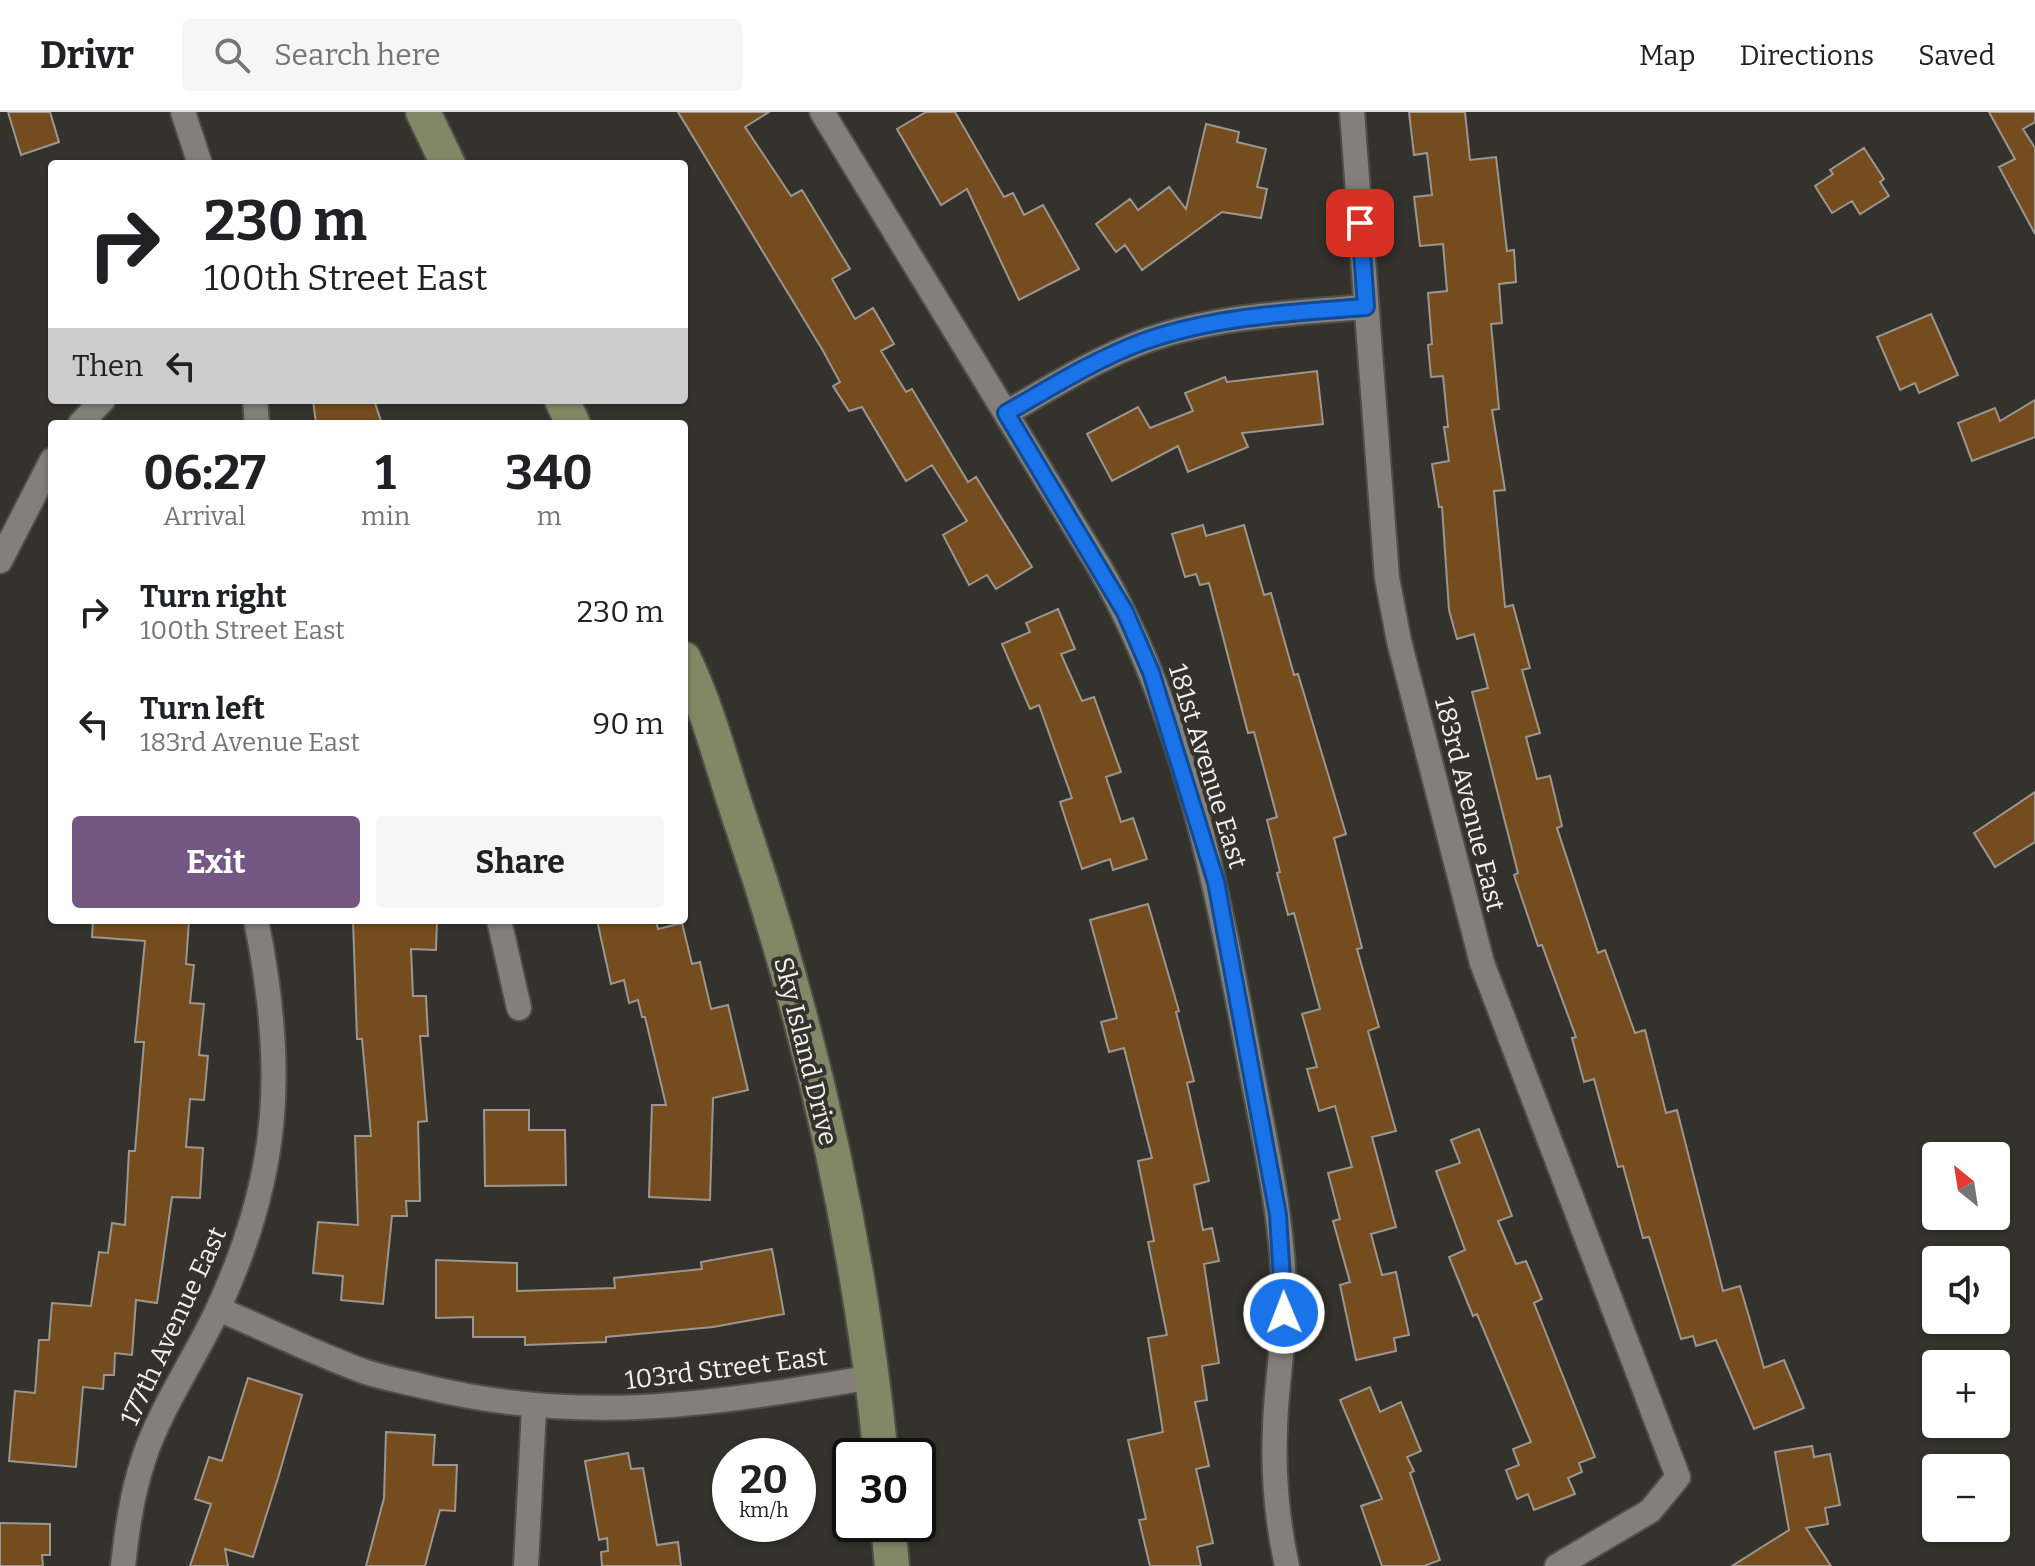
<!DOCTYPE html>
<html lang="en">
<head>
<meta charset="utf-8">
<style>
  :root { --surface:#fff; --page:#f6f6f6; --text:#202124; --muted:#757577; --line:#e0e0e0; --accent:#745782 }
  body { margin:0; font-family:Bitter,serif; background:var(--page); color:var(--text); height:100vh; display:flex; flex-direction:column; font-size:30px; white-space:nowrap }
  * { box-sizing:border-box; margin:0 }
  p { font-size:26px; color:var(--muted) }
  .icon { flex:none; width:44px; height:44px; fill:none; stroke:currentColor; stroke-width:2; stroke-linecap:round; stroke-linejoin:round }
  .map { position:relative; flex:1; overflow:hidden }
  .drawer { position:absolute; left:48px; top:308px; width:640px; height:504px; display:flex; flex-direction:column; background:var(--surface); border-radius:8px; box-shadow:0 2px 6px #0004 }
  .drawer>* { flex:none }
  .hud { position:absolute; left:48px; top:48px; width:640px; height:244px; border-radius:8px; box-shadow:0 2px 6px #0004; background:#fff; color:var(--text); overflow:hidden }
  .needle { width:52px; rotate:330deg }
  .fabs { position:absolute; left:1922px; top:1030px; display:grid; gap:16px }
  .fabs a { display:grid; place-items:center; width:88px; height:88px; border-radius:8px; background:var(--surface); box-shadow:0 2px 6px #0004; font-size:40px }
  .speed { position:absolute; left:712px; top:1326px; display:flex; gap:16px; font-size:40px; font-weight:700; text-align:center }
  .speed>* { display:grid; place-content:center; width:104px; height:104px; border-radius:50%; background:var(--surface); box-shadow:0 2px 6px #0004; line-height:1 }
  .speed small { font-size:20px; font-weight:400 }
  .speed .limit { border:4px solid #111; border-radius:12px; background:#fff; color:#111 }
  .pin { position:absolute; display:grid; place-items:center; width:68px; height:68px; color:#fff; margin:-34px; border-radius:16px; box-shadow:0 4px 12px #0006 }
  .me { position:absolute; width:88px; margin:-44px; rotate:359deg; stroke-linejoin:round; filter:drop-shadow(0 0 6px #0008) }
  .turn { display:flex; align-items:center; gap:28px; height:168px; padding:0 24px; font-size:36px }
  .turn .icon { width:104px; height:104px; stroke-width:2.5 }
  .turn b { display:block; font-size:56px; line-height:68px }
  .then { display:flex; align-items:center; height:76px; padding:0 24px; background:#0003; gap:16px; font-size:30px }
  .eta { display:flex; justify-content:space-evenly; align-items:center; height:136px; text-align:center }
  .eta b { font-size:48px; font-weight:700; line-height:56px }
  .action { display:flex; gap:16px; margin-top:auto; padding:16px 24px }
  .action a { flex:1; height:92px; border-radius:8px; background:var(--accent); color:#fff; font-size:32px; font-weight:700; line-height:92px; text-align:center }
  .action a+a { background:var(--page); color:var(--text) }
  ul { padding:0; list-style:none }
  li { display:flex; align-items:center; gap:24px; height:112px; padding:0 24px }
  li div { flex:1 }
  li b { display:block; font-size:30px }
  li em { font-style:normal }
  header { display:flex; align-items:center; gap:48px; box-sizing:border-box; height:112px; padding:0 40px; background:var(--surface); border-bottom:2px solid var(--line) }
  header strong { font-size:38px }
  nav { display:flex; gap:44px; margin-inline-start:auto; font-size:28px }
  .search { width:560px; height:72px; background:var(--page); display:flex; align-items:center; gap:20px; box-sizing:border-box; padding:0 28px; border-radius:8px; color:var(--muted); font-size:30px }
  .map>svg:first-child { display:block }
  .building { fill:#754c1d; stroke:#9d9690; stroke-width:2 }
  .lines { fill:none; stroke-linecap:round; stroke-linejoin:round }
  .street-casing { stroke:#4f4e48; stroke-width:28 }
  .secondary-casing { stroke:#4f4e48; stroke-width:38 }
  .street { stroke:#828078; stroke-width:24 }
  .secondary { stroke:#828766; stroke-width:34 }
  .route-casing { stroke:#114b97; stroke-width:20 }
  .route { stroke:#1a73e8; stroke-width:14 }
  .labels { text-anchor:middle; stroke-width:8; stroke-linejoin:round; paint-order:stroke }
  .street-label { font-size:26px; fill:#f2f1ed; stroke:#34322c }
</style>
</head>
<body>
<header>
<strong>Drivr</strong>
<div class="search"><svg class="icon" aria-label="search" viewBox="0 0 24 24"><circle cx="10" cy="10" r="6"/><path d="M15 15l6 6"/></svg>Search here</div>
<nav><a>Map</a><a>Directions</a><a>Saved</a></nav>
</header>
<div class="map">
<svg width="2035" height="1454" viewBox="0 0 2035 1454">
  <rect width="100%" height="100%" fill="#34322c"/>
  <!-- building -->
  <path class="building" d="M8 0H50L59 30 21 43Z
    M678 0H769L745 15 791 84 802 78 850 157 832 167 855 207 873 196 894 232 881 239 906 280 912 277 968 370 976 365 1032 455 996 477 987 463 969 473 943 423 967 409 932 353 906 369 862 295 849 299 833 274 840 270 822 237Z
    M926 0H955L1004 85 1013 81 1024 103 1043 93 1079 157 1019 188 967 77 941 93 897 17Z
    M1409 0H1465L1470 48 1496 45 1507 139 1514 138 1516 170 1499 172 1502 211 1491 212 1499 297 1492 298 1505 378 1494 379 1505 495 1513 493 1530 556 1522 558 1540 621 1526 625 1537 667 1550 664 1562 714 1557 716 1598 841 1605 838 1635 921 1645 918 1666 1001 1677 998 1723 1179 1740 1174 1764 1256 1784 1248 1804 1296 1754 1317 1716 1228 1696 1234 1693 1224 1681 1227 1649 1125 1643 1126 1623 1054 1618 1055 1594 967 1584 970 1572 926 1576 925 1542 833 1538 834 1514 763 1518 761 1472 580 1488 576 1474 522 1457 527 1449 498 1442 395H1439L1432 352 1449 349 1444 315H1448L1443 264 1431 265 1428 233 1432 232 1428 181 1447 179 1443 132 1420 134 1414 85 1432 83 1427 41 1414 43Z
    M1989 0H2035V10L2023 17 2035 36V122L1999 55 2015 47Z
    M1206 12 1239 20 1237 30 1266 37 1257 75 1267 77 1261 106 1222 100 1142 158 1125 133 1116 140 1096 112 1130 87 1138 98 1169 75 1186 97Z
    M1864 36 1884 67 1880 70 1889 84 1860 102 1852 89 1832 101 1815 74 1833 62 1830 58Z
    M1931 202 1958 263 1919 281 1915 271 1900 278 1877 225Z
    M1317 259 1323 312 1242 321 1248 335 1188 360 1178 334 1112 369 1087 322 1138 295 1150 316 1193 299 1185 281 1225 265 1227 270Z
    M313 288H374L382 312H316Z
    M2035 288V325L1972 349 1958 311 1995 296 2000 309Z
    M1203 413 1206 424 1244 413 1264 483 1271 481 1294 563 1298 562 1346 722 1334 726 1362 836 1357 837 1379 915 1368 919 1396 1019 1372 1025 1396 1115 1371 1122 1382 1163 1396 1160 1409 1223 1394 1226 1396 1239 1356 1248 1340 1173 1350 1170 1333 1109 1340 1107 1328 1061 1352 1055 1335 994 1319 999 1307 957 1317 955 1302 902 1320 897 1294 801 1288 803 1277 761 1280 760 1267 708 1277 705 1254 620 1248 621 1209 471 1200 473 1196 462 1185 465 1172 422Z
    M1058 497 1075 537 1061 542 1082 589 1094 585 1121 660 1106 665 1121 710 1133 706 1147 747 1113 758 1110 747 1082 757 1060 690 1072 686 1039 593 1030 597 1002 532 1030 520 1026 511Z
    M2035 680V730L1995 755 1974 721Z
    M1148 792 1179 899 1176 900 1194 969 1187 971 1209 1069 1194 1073 1203 1118 1212 1116 1219 1149 1204 1152 1219 1251 1202 1254 1207 1288 1195 1290 1209 1354 1196 1357 1213 1431 1197 1435 1201 1454H1150L1139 1408 1146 1407 1128 1328 1163 1320 1148 1226 1167 1223 1148 1130 1154 1129 1138 1049 1152 1046 1124 936 1109 940 1101 910 1117 906 1090 808Z
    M93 808H189L186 852 194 853 190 891 204 892 199 943 208 944 204 988 190 987 186 1035 203 1036 200 1086 172 1085 157 1191 136 1188 132 1243 115 1241 114 1263H104L103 1277 83 1275 76 1355 9 1349 15 1279 35 1281 39 1228H49L52 1191 91 1194 99 1140 108 1141 112 1111 125 1113 129 1039H135L144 930H135L145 829 92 825Z
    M353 808H437L436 838 411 837 413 884H426L428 924H420L427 1009 418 1010 420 1089H406L407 1104H392L383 1192 341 1188 343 1164 313 1161 318 1110 358 1113 355 1024H371L362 927H357Z
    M597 808H656L658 817 682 811 692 852 700 850 711 897 728 893 748 978 713 986 710 1088 649 1085 652 993H666L645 905H642L638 888 629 891 624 868 611 872Z
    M484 998H529V1018H565L566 1073 485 1074Z
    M1479 1017 1512 1104 1498 1109 1516 1152 1526 1149 1542 1187 1534 1191 1595 1345 1579 1351 1582 1360 1568 1366 1575 1382 1534 1398 1528 1382 1517 1387 1506 1358 1519 1353 1513 1337 1531 1330 1477 1202 1473 1204 1449 1145 1465 1138 1436 1059 1460 1051 1451 1028Z
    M772 1137 784 1202 713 1215 606 1225V1230L525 1233V1225H473V1205L436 1206V1148L517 1151V1179L615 1176 614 1166 702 1157 701 1150Z
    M248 1266 302 1283 278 1366 253 1445 225 1437 228 1454H190L211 1392 195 1387 209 1345 222 1349Z
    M1370 1275 1380 1300 1401 1290 1421 1339 1407 1345 1414 1359 1410 1361 1440 1448 1424 1454H1382L1361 1394 1382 1387 1340 1288Z
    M386 1320 435 1323 433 1353H457L455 1399 440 1398 425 1454H366L384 1386Z
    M1812 1334 1814 1345 1830 1342 1840 1393 1825 1396 1828 1412 1806 1416 1831 1454H1732L1789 1418 1775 1340Z
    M628 1341 631 1357 643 1356 657 1433 678 1430 681 1454H602L601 1440 608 1439 607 1426 599 1428 585 1349Z
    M0 1411 50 1412V1443H42L43 1454H0Z"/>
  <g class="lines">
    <!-- street casing -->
    <g class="street-casing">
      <path id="street" d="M183 0 200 52
        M822 0 1100 456C1186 606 1218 782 1250 951 1264 1026 1282 1101 1284 1177 1286 1224 1276 1270 1275 1316 1273 1362 1277 1409 1287 1454
        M1352 0 1387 466 1399 529 1482 851 1678 1365 1650 1399 1557 1454
        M255 288 257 312
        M1006 301C1050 276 1094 248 1142 230 1214 204 1290 201 1366 195
        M80 312 103 288
        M0 449 52 348
        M499 808 519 896
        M218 1197C266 1217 314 1241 363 1259 382 1266 403 1269 422 1274 582 1314 713 1292 873 1265
        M123 1454C127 1418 132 1381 144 1346 159 1299 195 1246 217 1199 281 1062 286 954 256 808
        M526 1454 534 1296"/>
    </g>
    <!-- secondary casing -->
    <g class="secondary-casing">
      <path id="secondary" d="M423 0 448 52
        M562 288 573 312
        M684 547C709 599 723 658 742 713 811 917 859 1129 881 1344
        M888 1412 892 1454"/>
    </g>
    <!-- street -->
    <use href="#street" class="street"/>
    <!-- secondary -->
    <use href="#secondary" class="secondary"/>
  </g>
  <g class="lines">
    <!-- route casing -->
    <g class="route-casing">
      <path id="route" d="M1284 1201 1278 1103 1216 770 1151 560 1125 500 1006 301C1050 276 1094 248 1142 230 1214 204 1290 201 1366 195L1360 111"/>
    </g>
    <!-- route -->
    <use href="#route" class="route"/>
  </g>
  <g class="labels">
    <!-- street labels -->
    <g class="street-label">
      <text transform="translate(1208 654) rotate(73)" y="9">181st Avenue East</text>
      <text transform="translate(1470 692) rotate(76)" y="9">183rd Avenue East</text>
      <text transform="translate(806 939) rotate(76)" y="9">Sky Island Drive</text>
      <text transform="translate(173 1214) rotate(-65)" y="9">177th Avenue East</text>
      <text transform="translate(726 1256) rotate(-7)" y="9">103rd Street East</text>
    </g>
  </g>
</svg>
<div class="fabs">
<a><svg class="needle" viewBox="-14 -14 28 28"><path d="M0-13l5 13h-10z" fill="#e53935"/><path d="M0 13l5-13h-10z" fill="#757577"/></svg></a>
<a><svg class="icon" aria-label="sound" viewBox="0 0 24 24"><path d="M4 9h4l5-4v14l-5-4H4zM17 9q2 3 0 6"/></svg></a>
<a>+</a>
<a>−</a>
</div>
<div class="speed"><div>20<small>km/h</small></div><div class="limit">30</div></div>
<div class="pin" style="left:1360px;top:111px;background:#d93025"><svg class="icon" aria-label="arrive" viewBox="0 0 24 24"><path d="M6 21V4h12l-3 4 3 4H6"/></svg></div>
<svg class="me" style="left:1284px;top:1201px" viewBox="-20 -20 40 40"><circle r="17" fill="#1a73e8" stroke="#fff" stroke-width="3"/><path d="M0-11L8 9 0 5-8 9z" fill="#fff"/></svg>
<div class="hud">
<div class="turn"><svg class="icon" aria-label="right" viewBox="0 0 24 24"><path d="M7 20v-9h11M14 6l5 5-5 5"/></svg><div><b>230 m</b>100th Street East</div></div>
<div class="then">Then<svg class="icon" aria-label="left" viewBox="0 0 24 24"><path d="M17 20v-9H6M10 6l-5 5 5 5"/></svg></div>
</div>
<section class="drawer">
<div class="eta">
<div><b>06:27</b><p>Arrival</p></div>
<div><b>1</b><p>min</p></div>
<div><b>340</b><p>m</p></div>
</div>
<ul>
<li><svg class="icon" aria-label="right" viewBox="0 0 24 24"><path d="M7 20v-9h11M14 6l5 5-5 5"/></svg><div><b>Turn right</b><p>100th Street East</p></div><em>230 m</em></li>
<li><svg class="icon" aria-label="left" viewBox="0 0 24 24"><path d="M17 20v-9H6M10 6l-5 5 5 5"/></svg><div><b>Turn left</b><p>183rd Avenue East</p></div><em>90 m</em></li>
</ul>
<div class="action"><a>Exit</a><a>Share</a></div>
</section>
</div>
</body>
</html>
